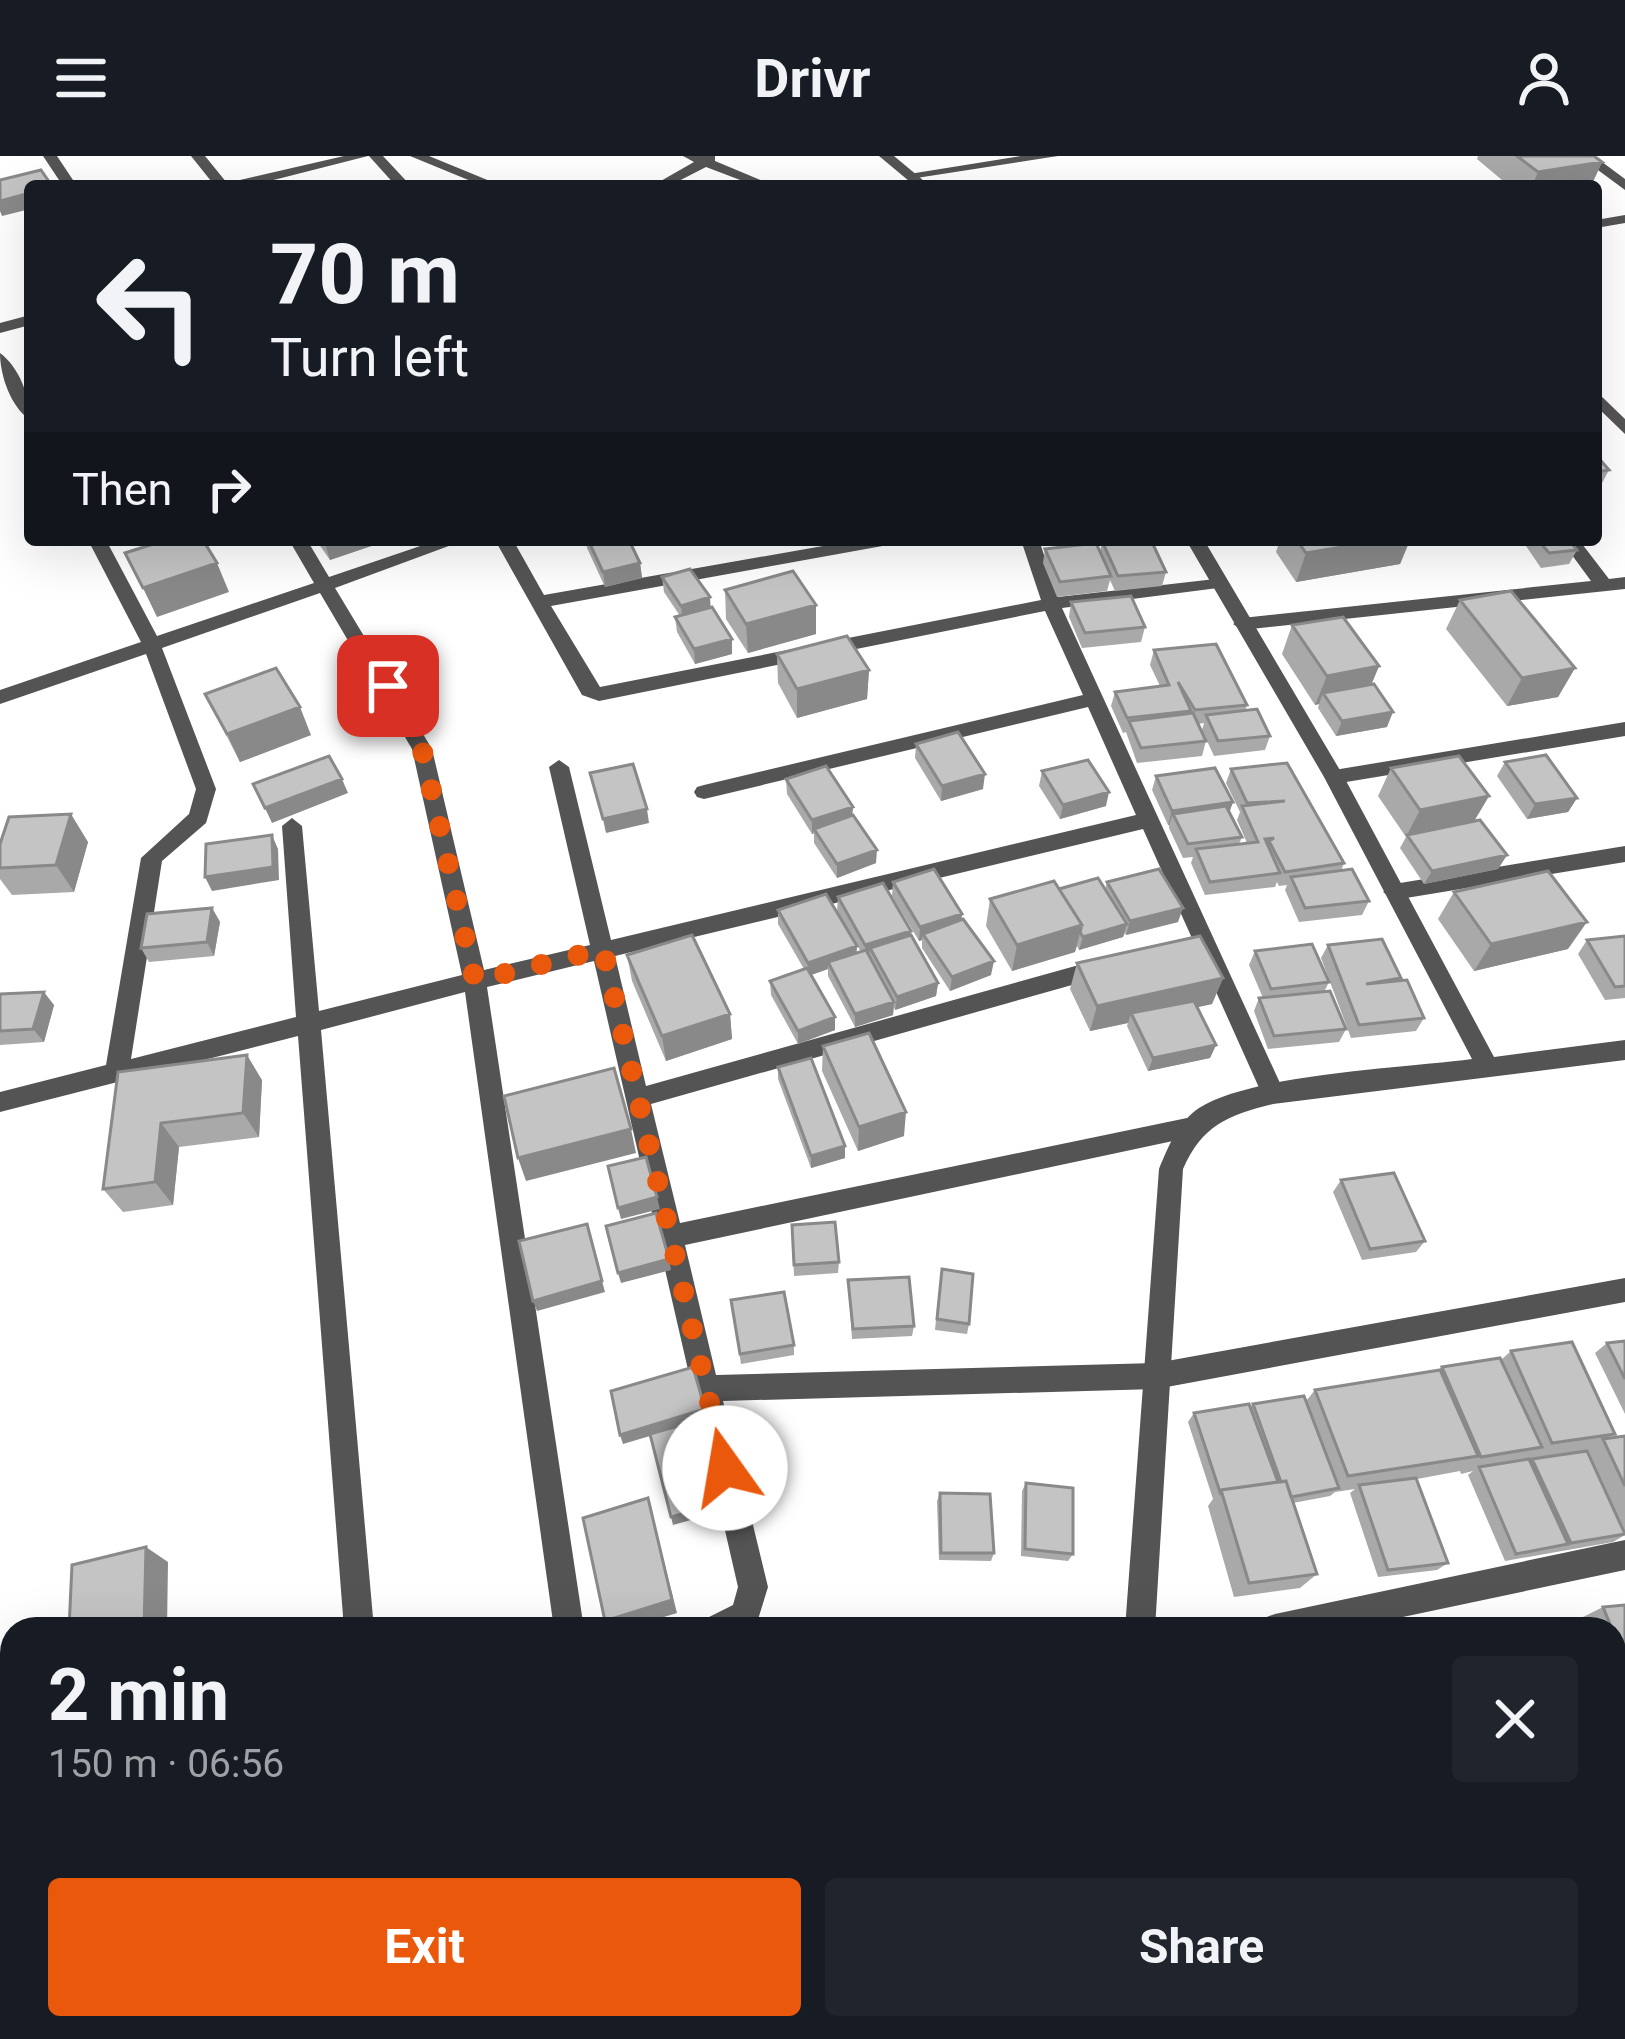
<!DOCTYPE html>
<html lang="en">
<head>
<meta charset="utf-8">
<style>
  :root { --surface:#171b24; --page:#20242c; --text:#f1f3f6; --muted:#9ea1a6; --accent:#ea580c }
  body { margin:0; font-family:Roboto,sans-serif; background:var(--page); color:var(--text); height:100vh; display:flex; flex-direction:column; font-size:45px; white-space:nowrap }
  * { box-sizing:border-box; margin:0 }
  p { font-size:39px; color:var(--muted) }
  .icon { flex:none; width:66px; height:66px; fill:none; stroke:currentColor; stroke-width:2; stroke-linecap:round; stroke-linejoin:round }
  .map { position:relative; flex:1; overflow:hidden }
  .sheet { position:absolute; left:0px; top:1461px; width:1626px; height:423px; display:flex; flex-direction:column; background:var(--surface); border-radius:36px 36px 0 0; box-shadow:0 12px 48px #0002 }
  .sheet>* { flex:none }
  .guide { position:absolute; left:24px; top:24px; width:1578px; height:366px; border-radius:12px; box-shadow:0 12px 48px #0002; background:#171b24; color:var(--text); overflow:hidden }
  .pin { position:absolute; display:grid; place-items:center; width:102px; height:102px; color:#fff; margin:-51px; border-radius:24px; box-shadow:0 6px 18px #0006 }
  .me { position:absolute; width:132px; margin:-66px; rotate:347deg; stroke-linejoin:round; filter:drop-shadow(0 0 9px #0008) }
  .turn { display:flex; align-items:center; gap:42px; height:252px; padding:0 48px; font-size:54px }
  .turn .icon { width:156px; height:156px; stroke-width:2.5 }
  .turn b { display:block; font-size:84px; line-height:102px }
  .then { display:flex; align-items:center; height:114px; padding:0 48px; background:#0003; gap:24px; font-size:45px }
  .round { display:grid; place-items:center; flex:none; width:126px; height:126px; border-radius:12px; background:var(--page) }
  .headline { display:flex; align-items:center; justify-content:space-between; height:204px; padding:0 48px }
  h1 { font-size:72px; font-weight:700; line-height:90px }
  .primary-button { display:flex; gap:24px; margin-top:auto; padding:24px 48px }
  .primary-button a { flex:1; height:138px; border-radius:12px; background:var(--accent); color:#fff; font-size:48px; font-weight:700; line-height:138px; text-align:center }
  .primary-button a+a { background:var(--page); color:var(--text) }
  header { display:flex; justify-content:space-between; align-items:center; height:156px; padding:0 48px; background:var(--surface); font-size:54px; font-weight:700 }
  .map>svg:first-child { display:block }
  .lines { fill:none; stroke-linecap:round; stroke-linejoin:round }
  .minor { fill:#545454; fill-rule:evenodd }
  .tertiary { fill:#545454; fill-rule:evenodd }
  .wall { fill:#a9a9a9 }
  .shaded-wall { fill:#898989 }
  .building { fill:#c4c4c4; stroke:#898989; stroke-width:3 }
  .route { stroke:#ea580c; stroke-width:21; stroke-dasharray:0 37.8 }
</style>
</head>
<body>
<header><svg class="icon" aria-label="menu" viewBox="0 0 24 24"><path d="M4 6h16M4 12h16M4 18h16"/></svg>Drivr<svg class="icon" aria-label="person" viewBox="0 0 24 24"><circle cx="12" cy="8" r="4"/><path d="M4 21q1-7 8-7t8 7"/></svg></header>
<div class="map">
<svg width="1625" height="1883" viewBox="0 0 1625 1883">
  <rect width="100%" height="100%" fill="#fff"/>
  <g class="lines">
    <!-- minor -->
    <path class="minor" d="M43 0H57L77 30H63Z
      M191 0H205L227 27 344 0H368L250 30H215Z
      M369 0H383L411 30H396Z
      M410 0H429L502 30H483Z
      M683 0H715V5L775 30H756L706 11 669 30H652L694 6Z
      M1021 0H1058L910 23 903 19Z
      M1579 0H1594L1625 23V34Z
      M1625 59V67L1596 72V64Z
      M30 159V169L0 177V167Z
      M0 197C19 211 30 240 30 264 11 251 0 220 0 197Z
      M1596 235 1625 263V278L1596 250Z
      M88 384H106L157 480 314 427 289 384H307L329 421 438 384H465L335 432 432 593 484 814 590 789 549 611 559 604 569 611 611 784 1136 659 1088 551 704 643 697 641 694 636 697 631 704 629 1083 539 1045 455 599 545 582 539 495 384H513L544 439 857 384H897L888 389 551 450 600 531 1041 444 1021 384H1039L1058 441 1224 422V430L1218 432 1062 452 1285 938 1281 945H1265L1143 673 615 800 646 930 1104 802 1115 811 1104 820 651 948 680 1067 1187 962 1196 965 1199 972 1196 979 1187 982 685 1089 716 1219 1156 1207 1625 1122V1146L1156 1233 723 1245 768 1431 756 1470 749 1473H703L707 1462 733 1449 738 1431 594 805 487 831 584 1473H554L465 836 321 874 374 1473H344L298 880 0 956V936L106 909 141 702 189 658 196 633 146 498 0 548V534L141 486ZM320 437 412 593 462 819 319 855 302 670 292 662 282 670 296 861 131 903 162 705 206 667 216 633 162 492Z
      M1561 384H1579L1609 423 1625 421V433L1242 474 1233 468 1242 462 1591 425Z
      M1625 566V580L1334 628 1324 621 1334 614Z
      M1625 690V706L1394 744 1383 736 1394 728Z
      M1625 1384V1414L1346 1473H1260L1264 1462 1275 1458Z
      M12 1599V1631L0 1633V1601Z
      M1625 1673V1705L1614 1707V1675Z
      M128 1872H162V1883H128Z
      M591 1872H625L626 1883H592Z"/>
    <!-- tertiary -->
    <path class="tertiary" d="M879 0H894L930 30H915Z
      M1186 384H1204L1344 621 1494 901 1625 884V904L1273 948C1229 959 1202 969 1183 1013L1155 1473H1125L1159 1013C1168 991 1178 966 1199 952 1252 918 1405 912 1472 903L1324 621Z
      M1127 1872H1161L1162 1883H1128Z"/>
  </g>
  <!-- wall -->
  <path class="wall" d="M1478 0H1594L1602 6 1591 30H1509L1477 3Z
    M1596 299 1609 314 1601 329 1596 330Z
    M316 384H389L330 404Z
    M586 384H629L640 407 642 422 605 431 587 392Z
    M1280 384H1410L1400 408 1296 426 1276 396Z
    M1522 384H1569L1577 394 1569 408 1541 412Z
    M1102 385 1166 416 1162 430 1115 435 1110 424 1107 435 1057 441 1043 407 1045 393 1100 397Z
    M662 421 711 451 732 498 695 508 677 476 675 461 680 460 664 436Z
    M725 434 816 478 748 497 726 463Z
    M1460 444 1575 512 1558 541 1507 550 1446 473Z
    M1071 446 1145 471 1141 486 1082 492 1069 461Z
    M1292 469 1379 510 1371 529 1387 571 1336 580 1318 552 1319 548 1315 549 1282 498Z
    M1154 494 1247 549 1245 555 1270 580 1265 594 1214 600 1202 574 1204 567 1198 568 1206 585 1202 600 1137 607 1126 576 1123 577 1111 550 1115 536 1160 530 1150 509Z
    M777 498 869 514 867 543 797 562 778 527Z
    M205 538 311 579 240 606Z
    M916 588 983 633 941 645 915 602Z
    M1505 606 1577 642 1568 656 1527 663 1497 620Z
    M1391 612 1489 640 1474 665 1507 699 1498 713 1424 728 1400 692 1406 681 1378 640Z
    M1231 613 1344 707 1341 715 1369 745 1362 759 1299 766 1285 734 1287 729 1279 730 1277 726 1275 731 1205 739 1191 707 1193 701 1183 702 1169 672V669H1168L1152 634 1156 620 1233 646 1229 656 1242 681 1239 688 1247 687 1237 664 1240 656 1226 627Z
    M1042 615 1106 650 1060 663 1039 630Z
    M786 623 852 659 876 707 837 722 814 687V678H812L787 638Z
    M88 686 74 736 12 739 0 723V688Z
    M893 726 962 758 961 764 991 819 950 835 922 792V784L919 785 892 740Z
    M1107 726 1178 766 1126 779 1125 777 1123 781 1079 794 1077 790 1075 796 1012 815 986 770 990 743 1059 733 1105 734Z
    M1454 736 1568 793 1474 815 1438 763Z
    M838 741 911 779 938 827 936 840 895 854 894 851 893 859 855 871 828 820V813L811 819 835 861V874L798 888 771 839 770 825 804 813 778 768V754L857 790 856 797 861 796 837 755Z
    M212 752 220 766 214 800 149 806 141 792Z
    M1625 780V842L1605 844 1578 798 1587 784Z
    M1328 789 1399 825 1424 862 1416 875 1351 882 1321 802Z
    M1255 795 1329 826 1324 836 1346 873 1339 886 1268 893 1254 855 1259 842H1263L1249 809Z
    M627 799 730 858 732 883 666 905 632 825Z
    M1077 807 1223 822 1212 848 1197 851 1216 889 1210 902 1148 915 1127 870 1128 867 1090 875 1070 833Z
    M0 838 54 849 44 886 0 889Z
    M823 890 904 980 858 995 822 915Z
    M778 911 845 1002 811 1012 778 923Z
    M118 916 262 924 259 981 179 991 173 1049 123 1056 103 1033Z
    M1341 1024 1425 1085 1416 1096 1362 1104 1333 1036Z
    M792 1069 839 1106 838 1117 794 1120Z
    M848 1124 914 1170 912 1180 852 1183Z
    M940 1124 969 1168 967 1178 935 1174Z
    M731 1144 794 1189V1199L741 1208Z
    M1625 1185V1258L1595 1197 1607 1187Z
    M1511 1195 1615 1278 1609 1282 1625 1280V1379L1613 1386 1505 1405 1468 1319 1473 1315 1461 1318 1460 1315 1417 1323 1448 1407 1437 1414 1378 1421 1350 1337 1355 1333 1335 1336 1330 1340 1293 1347 1317 1418 1300 1432 1234 1441 1208 1350 1213 1343 1188 1266 1194 1257 1250 1251 1253 1248 1306 1245 1315 1234 1439 1214 1442 1211 1501 1204Z
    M1026 1327 1073 1398 1068 1405 1021 1400 1022 1335Z
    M940 1337 994 1397 991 1405 939 1404 937 1345Z
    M1625 1449V1556L1614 1558V1473H1580L1577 1464 1603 1451Z"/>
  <!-- shaded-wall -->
  <path class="shaded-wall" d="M1602 6 1591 30H1532L1538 16Z
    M30 37V53L2 60 0 55V45Z
    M324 384H389L330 404Z
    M1384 384H1410L1400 408 1296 426 1306 397Z
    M217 407 229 436 157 461 143 432Z
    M640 407 642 422 605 431 603 416Z
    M710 441 711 456 683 465 681 450Z
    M816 449V478L748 497 746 468Z
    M732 483V498L695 508 694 493Z
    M1379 510 1367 539 1323 537 1319 548 1315 549 1327 520Z
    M1575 512 1558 541 1507 550 1522 522Z
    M869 514 867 543 797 562V533Z
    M300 551 311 579 240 606 227 578Z
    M1393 556 1387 571 1336 580 1342 565Z
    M985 618 983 633 941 645 942 630Z
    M342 623 348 637 272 667 265 652Z
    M1109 636 1106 650 1060 663 1063 649Z
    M1489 640 1473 667 1407 679 1420 654Z
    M1577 642 1568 656 1527 663 1535 648Z
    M1233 646 1228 660 1173 658 1169 669H1168L1172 655Z
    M853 651 852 665 814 673 812 678V664Z
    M647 653 649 667 606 677 603 663Z
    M71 658 88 686 74 736 56 709Z
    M272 679 278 693 279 724 212 735 205 721Z
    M877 694 876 707 837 722V708Z
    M1507 699 1498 713 1424 728 1432 715Z
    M212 752 220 766 214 800 207 786Z
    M1183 752 1178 766 1126 779 1130 765Z
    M962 758 960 772 923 778 922 784 919 785 920 771Z
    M1587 766 1568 793 1474 815 1491 788Z
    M1127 768 1123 781 1079 794 1083 781Z
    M1082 769 1075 796 1012 815 1017 789Z
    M911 775 910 788 870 792 869 801 865 803V789Z
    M857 790 856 804 828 806V813L808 820V807Z
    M994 805 991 819 950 835 952 821Z
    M1223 822 1212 848 1135 865 1131 857 1128 867 1090 875 1097 850Z
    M938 827 936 840 895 854 897 841Z
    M44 836 54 849 44 886 33 873Z
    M894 846 893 859 855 871V858Z
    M730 858 732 883 666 905 662 880Z
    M835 861V874L798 888V875Z
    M1216 889 1210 902 1148 915 1153 902Z
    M247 899 262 924 259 981 243 957Z
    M906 956 904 980 858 995 859 971Z
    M161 967 179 991 173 1049 155 1026Z
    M631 973 636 997 526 1025 518 1002Z
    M845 990V1002L811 1012V1000Z
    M657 1041 660 1053 621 1063 618 1052Z
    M587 1068 605 1136 537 1155 533 1145Z
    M669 1103 671 1114 621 1127 618 1117Z
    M705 1253 707 1263 623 1288 620 1279Z
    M648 1342 677 1457 625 1473H610L605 1465Z
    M725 1346 726 1354 673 1369 671 1361Z
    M146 1391 168 1406 167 1473H144Z
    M77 1872H92L91 1883H76Z
    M557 1872H566L567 1883H557Z"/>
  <!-- building -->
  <path class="building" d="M1517 0H1594L1602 6 1538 16Z
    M41 14 52 30H30V37L0 45V24Z
    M1596 299 1609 314 1596 316Z
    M166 384H203L217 407 143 432 125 397Z
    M588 384H629L640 407 603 416Z
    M1113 384H1151L1166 416 1118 420 1102 385Z
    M1297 384H1384L1306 397Z
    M1538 384H1569L1577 394 1549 397Z
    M1096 387 1111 420 1060 426 1045 393Z
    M690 413 710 441 681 450 662 421Z
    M793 415 816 449 746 468 725 434Z
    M1511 435 1575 512 1522 522 1460 444Z
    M1131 440 1145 471 1085 477 1071 446Z
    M712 451 732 483 694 493 675 461Z
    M1343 461 1379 510 1327 520 1292 469Z
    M847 480 869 514 797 533 777 498Z
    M1216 488 1247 549 1195 554 1178 526 1191 555 1127 562 1115 536 1169 529 1154 494Z
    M276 512 300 551 227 578 205 538Z
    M1374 528 1393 556 1342 565 1323 537Z
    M1257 553 1270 580 1218 585 1206 559Z
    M1193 557 1206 585 1141 592 1129 565Z
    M958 576 985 618 942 630 916 588Z
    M1546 599 1577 642 1535 648 1505 606Z
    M329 600 342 623 265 652 253 628Z
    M1459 600 1489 640 1420 654 1391 612Z
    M1088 604 1109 636 1063 649 1042 615Z
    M1287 607 1344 707 1285 716 1269 685 1274 682 1265 683 1280 717 1210 726 1196 693 1258 686 1242 650 1285 645 1247 647 1231 613Z
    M633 608 647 653 603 663 590 617Z
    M826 610 853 651 812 664 786 623Z
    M1215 612 1233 646 1172 655 1156 620Z
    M1226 650 1242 681 1188 688 1173 658Z
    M71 658 56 709 0 712V688L9 661Z
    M853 659 877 694 837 708 814 673Z
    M1480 664 1507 699 1432 715 1407 679Z
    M272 679 273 711 205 721 206 688Z
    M934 713 962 758 920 771 893 726Z
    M1159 713 1183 752 1130 765 1107 726Z
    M1352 713 1369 745 1305 752 1291 721Z
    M1548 715 1587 766 1491 788 1454 736Z
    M1098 722 1127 768 1083 781 1080 776 1082 769 1059 733Z
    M1054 725 1082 769 1017 789 990 743Z
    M883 727 911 775 865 789 838 741Z
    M826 738 857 790 808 807 778 754Z
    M212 752 207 786 141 792 147 758Z
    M963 763 994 805 952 821 923 778Z
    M692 779 730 858 662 880 627 799Z
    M911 779 938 827 897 841 870 792Z
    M1200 780 1223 822 1097 850 1077 807Z
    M1625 780V830L1615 831 1587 784Z
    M1382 783 1401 822 1366 828 1407 824 1424 862 1359 869 1328 789Z
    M1312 788 1329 826 1271 833 1255 795Z
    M866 794 894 846 855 858 828 806Z
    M807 812 835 861 798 875 770 825Z
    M1330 835 1346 873 1274 880 1259 842Z
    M44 836 33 873 0 875V838Z
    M1194 845 1216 889 1153 902 1131 857Z
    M869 877 906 956 859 971 823 890Z
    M247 899 243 957 161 967 155 1026 103 1033 118 916Z
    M811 902 845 990 811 1000 778 911Z
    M614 912 631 973 518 1002 504 940Z
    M646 1001 657 1041 618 1052 608 1010Z
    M1394 1017 1425 1085 1370 1093 1341 1024Z
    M656 1057 669 1103 618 1117 606 1070Z
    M835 1066 839 1106 794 1109 792 1069Z
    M587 1068 602 1125 533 1145 519 1085Z
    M942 1113 973 1118 969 1168 937 1163Z
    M909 1121 914 1170 853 1173 848 1124Z
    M784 1136 794 1189 740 1198 731 1144Z
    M1625 1185V1223L1607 1187Z
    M1572 1186 1615 1278 1552 1287 1511 1195Z
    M1500 1202 1542 1291 1481 1301 1442 1211Z
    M693 1211 705 1253 620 1279 611 1235Z
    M1440 1214 1478 1300 1348 1320 1315 1234Z
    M1304 1240 1339 1332 1291 1341 1286 1325 1281 1326 1253 1248Z
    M1249 1248 1278 1326 1221 1334 1220 1336 1194 1257Z
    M702 1263 725 1346 671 1361 650 1278Z
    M1625 1280V1330L1603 1283Z
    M1587 1295 1625 1378 1571 1387 1532 1303Z
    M1529 1303 1568 1388 1516 1398 1479 1311Z
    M1416 1322 1448 1407 1388 1414 1359 1329Z
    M1286 1325 1317 1418 1249 1427 1221 1334Z
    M1026 1327 1073 1332V1398L1025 1393Z
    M940 1337 990 1338 994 1397H941Z
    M648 1342 672 1444 605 1465 583 1362Z
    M146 1391 144 1473H69L72 1409Z
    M1625 1449V1506L1614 1479V1473H1612L1603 1451Z
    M12 1751V1861L0 1863V1754Z
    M33 1872H77L76 1883H0V1878Z
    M412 1872H557V1883H412Z"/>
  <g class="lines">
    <!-- route -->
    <path class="route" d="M388 530 422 593 475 825 603 793 725 1312"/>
  </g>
</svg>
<div class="pin" style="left:388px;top:530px;background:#d93025"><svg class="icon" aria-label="arrive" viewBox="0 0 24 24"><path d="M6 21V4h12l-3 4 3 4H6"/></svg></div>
<svg class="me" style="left:725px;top:1312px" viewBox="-20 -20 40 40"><circle r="19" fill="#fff"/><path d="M0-13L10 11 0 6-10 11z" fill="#ea580c"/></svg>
<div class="guide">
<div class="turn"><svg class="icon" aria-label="left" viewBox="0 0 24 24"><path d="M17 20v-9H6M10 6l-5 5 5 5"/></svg><div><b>70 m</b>Turn left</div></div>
<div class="then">Then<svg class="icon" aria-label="right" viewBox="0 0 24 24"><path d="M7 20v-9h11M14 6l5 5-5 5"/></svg></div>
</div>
<section class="sheet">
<div class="headline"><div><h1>2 min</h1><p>150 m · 06:56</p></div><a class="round"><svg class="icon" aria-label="close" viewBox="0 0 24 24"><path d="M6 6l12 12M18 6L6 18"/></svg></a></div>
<div class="primary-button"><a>Exit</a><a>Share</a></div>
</section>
</div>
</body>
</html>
